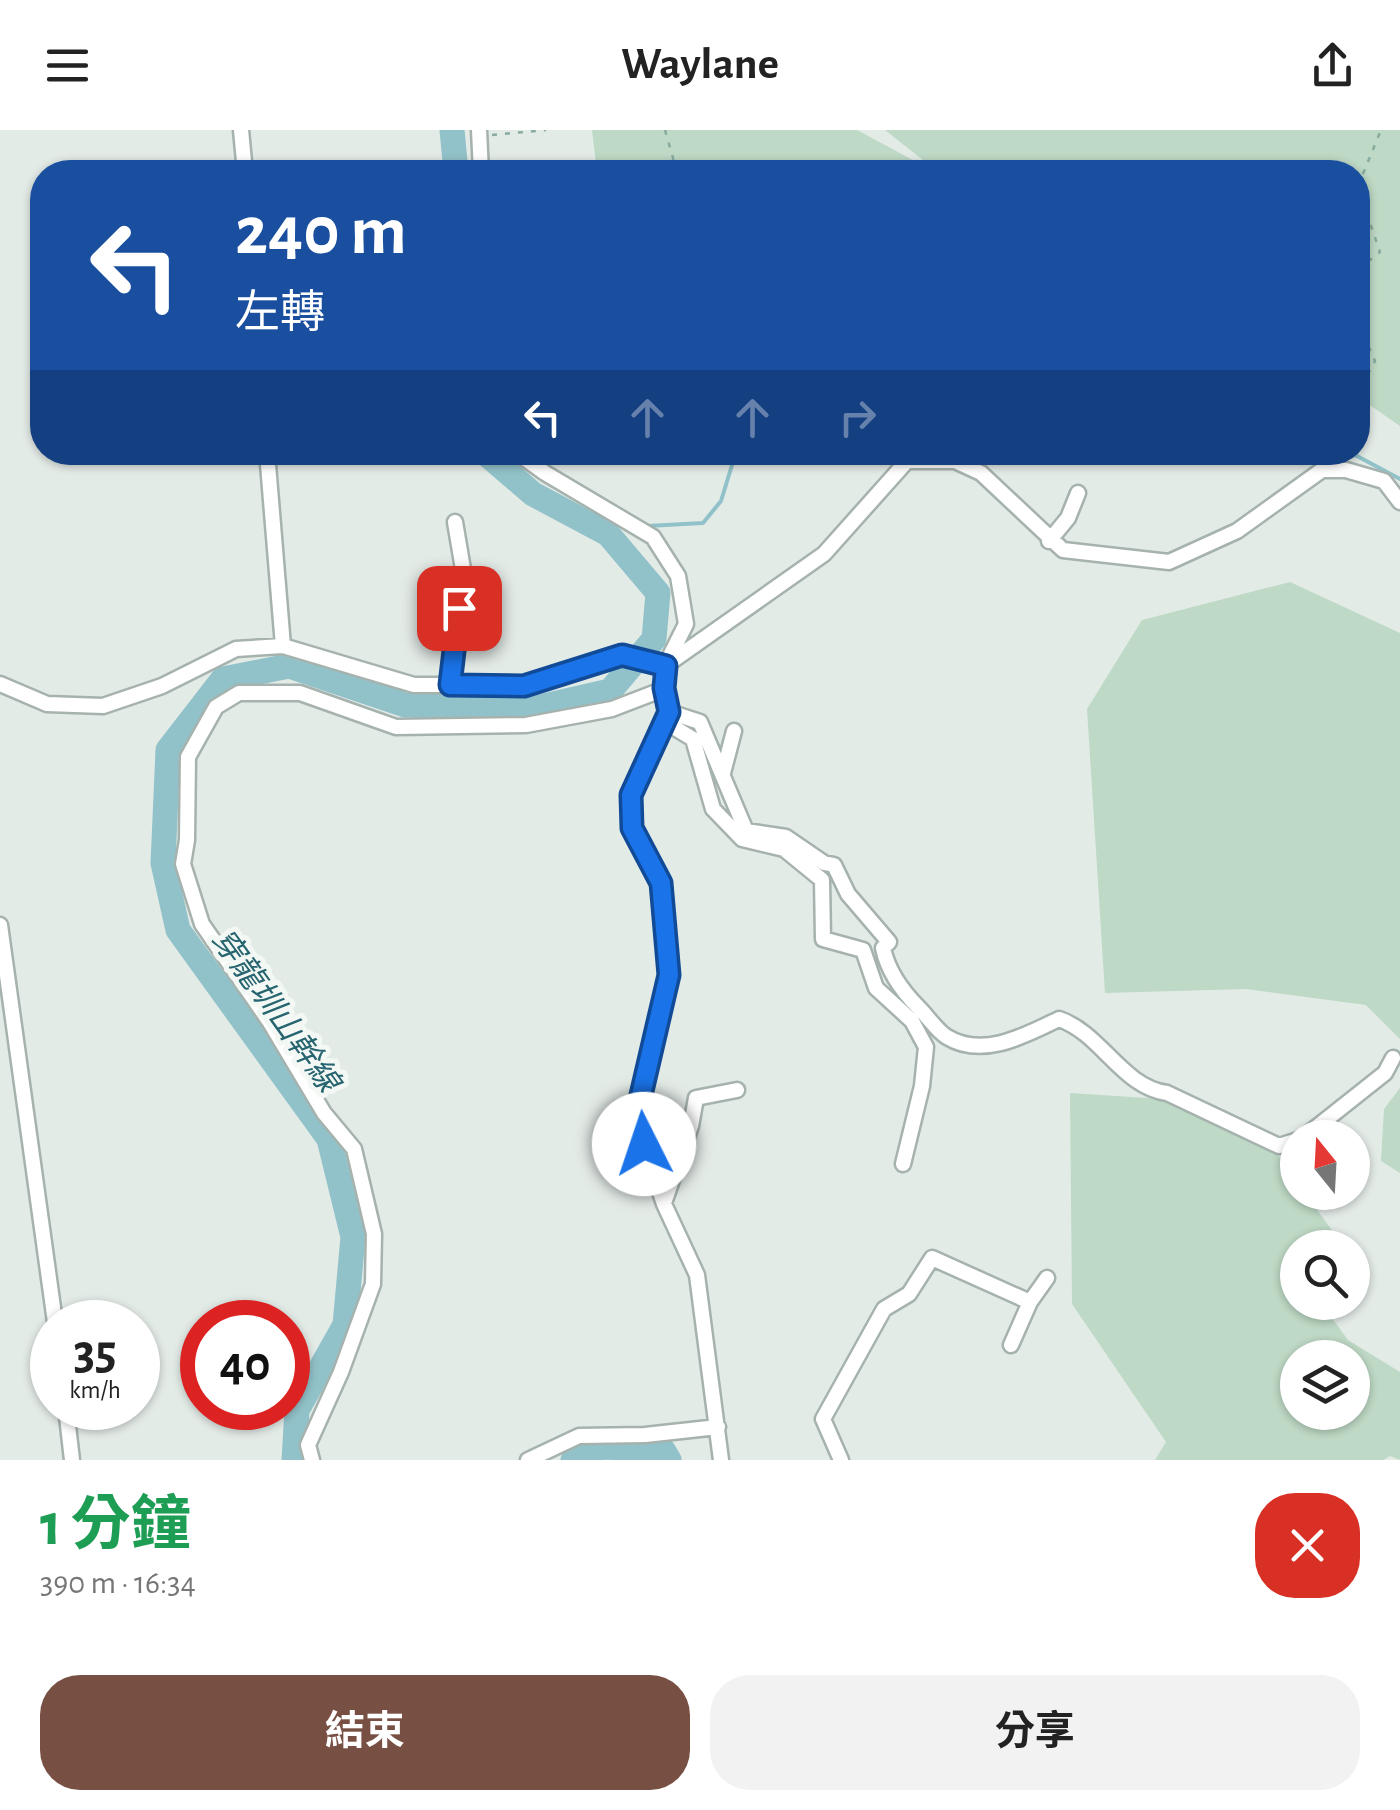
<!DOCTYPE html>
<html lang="zh-TW">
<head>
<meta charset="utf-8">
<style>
  :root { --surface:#fff; --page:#f2f2f2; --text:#222; --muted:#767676; --accent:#784f43 }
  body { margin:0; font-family:"Alegreya Sans","Noto Sans TC",sans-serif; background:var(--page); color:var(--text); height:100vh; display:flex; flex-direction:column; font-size:38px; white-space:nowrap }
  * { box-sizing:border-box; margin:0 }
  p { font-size:32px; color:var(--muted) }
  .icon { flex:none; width:55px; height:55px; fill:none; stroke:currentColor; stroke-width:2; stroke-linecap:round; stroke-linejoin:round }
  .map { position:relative; height:1330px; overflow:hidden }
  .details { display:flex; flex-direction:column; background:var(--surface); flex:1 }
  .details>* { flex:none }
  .guide { position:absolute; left:30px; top:30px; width:1340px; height:305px; border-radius:40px; box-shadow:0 2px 8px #0004; background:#1a4fa0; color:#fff; overflow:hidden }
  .needle { width:65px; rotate:342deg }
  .controls { position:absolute; left:1280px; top:990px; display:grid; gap:20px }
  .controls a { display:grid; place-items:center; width:90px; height:90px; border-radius:50%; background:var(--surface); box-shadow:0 2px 8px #0004; font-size:50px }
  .speed { position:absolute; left:30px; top:1170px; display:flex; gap:20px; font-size:50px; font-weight:700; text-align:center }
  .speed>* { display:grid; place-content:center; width:130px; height:130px; border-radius:50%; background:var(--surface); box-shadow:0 2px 8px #0004; line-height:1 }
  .speed small { font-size:25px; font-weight:400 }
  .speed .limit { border:15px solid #d22; background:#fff; color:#111 }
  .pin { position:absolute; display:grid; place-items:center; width:85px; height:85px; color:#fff; margin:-42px; border-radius:20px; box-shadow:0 5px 15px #0006 }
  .me { position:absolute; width:110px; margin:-55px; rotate:356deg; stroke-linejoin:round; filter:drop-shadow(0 0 8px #0008) }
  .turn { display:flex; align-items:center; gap:35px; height:210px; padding:0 40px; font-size:45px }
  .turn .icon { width:130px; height:130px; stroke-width:2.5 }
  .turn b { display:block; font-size:70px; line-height:85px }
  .lanes { display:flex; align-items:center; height:95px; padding:0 40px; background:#0003; justify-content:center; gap:50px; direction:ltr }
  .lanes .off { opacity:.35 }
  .round { display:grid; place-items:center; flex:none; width:105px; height:105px; border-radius:40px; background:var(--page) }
  .headline { display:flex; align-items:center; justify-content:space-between; height:170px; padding:0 40px }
  h1 { font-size:60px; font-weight:700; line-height:75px; color:#1e9e55 }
  .action { display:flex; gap:20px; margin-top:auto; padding:20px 40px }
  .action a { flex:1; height:115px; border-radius:40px; background:var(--accent); color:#fff; font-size:40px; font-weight:700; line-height:115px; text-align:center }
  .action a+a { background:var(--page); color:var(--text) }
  header { display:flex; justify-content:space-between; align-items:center; height:130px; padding:0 40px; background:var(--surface); font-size:45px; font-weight:700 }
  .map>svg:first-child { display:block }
  .green { fill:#bed9c5; fill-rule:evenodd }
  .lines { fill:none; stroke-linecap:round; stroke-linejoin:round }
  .stream { stroke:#92c2c9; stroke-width:4 }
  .river { stroke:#92c2c9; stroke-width:25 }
  .minor-casing { stroke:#a6b2ae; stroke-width:19 }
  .path { stroke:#87ab9f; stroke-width:2.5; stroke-dasharray:5 8; stroke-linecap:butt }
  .minor { stroke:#fff; stroke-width:14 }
  .route-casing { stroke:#114b97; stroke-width:25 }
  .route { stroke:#1a73e8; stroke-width:18 }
  .labels { text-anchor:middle; stroke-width:10; stroke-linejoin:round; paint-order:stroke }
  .water-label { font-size:32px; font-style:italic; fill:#26646f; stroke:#f3f8f5 }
</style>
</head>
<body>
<header><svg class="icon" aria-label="menu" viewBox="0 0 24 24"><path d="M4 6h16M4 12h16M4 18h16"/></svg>Waylane<svg class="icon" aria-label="share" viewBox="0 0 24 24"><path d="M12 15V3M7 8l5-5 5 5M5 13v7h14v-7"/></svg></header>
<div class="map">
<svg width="1400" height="1330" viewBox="0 0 1400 1330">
  <rect width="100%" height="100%" fill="#e3ebe7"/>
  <!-- green -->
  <path class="green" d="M592 0H857L922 35 927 42H597Z
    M885 0H1400V296L1358 267V42H938Z
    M1290 452 1400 503V909L1366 875 1246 859 1105 863 1087 579 1142 490Z
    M1400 958V1043L1381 1031 1384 979Z
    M1070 963 1178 970 1276 1022 1297 1052 1298 1062 1305 1063 1339 1110 1336 1117 1298 1118V1172L1321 1173 1348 1210 1400 1242V1330L1390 1326 1383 1330H1155L1166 1312 1072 1174ZM1298 1228H1352V1282H1298Z"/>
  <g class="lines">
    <!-- stream -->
    <path class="stream" d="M1341 322 1357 326 1400 349
      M588 393 623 395
      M647 396 703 393 721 371 736 322"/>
    <!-- river -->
    <path class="river" d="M452 0 456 42
      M294 1330 297 1280 345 1195 353 1107 329 1009 178 800 163 733 168 620 223 549 289 536 405 575 527 580 610 561 654 509 658 463 608 404 533 364 484 322
      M573 1330 603 1317 663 1320 669 1330"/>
    <!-- minor casing -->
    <g class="minor-casing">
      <path id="minor" d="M241 0 245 42
        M479 0 481 42
        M267 322 283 516
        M516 322 545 343 653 407 678 446 686 494 665 536 664 559 669 582 631 665 632 698 661 753 669 845 638 978 644 1014 664 1074 697 1145 721 1330
        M1049 411 1068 388 1078 363
        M0 554 47 574 103 576 162 556 236 519 283 516 414 555H524L622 525 665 536 824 424 907 331H955L981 343 1063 420 1169 432 1237 401 1322 340H1346L1384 351 1400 372
        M450 555 463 439 455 392
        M669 582 700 592 746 701 786 707 824 733 834 735 848 764 889 812 883 818C888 842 902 861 919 878 928 887 937 901 947 907 983 929 1026 905 1059 889 1101 903 1122 957 1167 963L1279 1016 1298 1010
        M665 592 693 609 713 679 742 709 784 719 822 750 823 809 863 820 876 858 912 891 926 917 922 956 903 1034
        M723 643 734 601
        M0 795 55 1192
        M1303 1008 1385 943 1393 928
        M664 1073 691 996 696 968 737 960
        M1030 1172 1047 1148
        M66 1278 72 1330
        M312 1330 308 1315 341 1242 373 1154 374 1104 354 1019 324 983 269 891 202 794 183 734 187 710 188 627 216 577 239 563H300L396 597 526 595 612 579 664 559
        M528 1330 579 1306 645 1305 718 1297
        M841 1330 823 1289 884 1179 909 1164 932 1128 1030 1172 1011 1215"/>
    </g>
    <!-- path -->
    <path class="path" d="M665 0 677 42
      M492 5 546 0
      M1358 56 1381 0
      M1358 58 1380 122 1361 137 1358 145
      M1358 193 1375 231 1358 262"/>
    <!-- minor -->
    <use href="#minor" class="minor"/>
  </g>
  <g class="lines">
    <!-- route casing -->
    <g class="route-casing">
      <path id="route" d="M459 478 450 555 524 556 622 525 666 536 664 558 669 582 631 665 632 698 661 753 669 845 638 978 644 1014"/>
    </g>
    <!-- route -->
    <use href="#route" class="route"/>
  </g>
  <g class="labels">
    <!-- water labels -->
    <g class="water-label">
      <text transform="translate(276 880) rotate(54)" y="11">穿龍圳山幹線</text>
    </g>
  </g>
</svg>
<div class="controls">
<a><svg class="needle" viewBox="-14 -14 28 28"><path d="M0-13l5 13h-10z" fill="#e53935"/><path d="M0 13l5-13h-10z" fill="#767676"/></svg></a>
<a><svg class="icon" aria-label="search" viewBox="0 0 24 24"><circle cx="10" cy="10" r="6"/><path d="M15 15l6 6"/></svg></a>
<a><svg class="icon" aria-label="layers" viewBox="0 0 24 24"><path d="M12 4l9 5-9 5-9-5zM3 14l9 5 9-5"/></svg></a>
</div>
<div class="speed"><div>35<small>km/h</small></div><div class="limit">40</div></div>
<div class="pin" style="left:459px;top:478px;background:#d93025"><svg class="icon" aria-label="arrive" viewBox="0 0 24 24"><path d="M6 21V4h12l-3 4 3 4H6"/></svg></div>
<svg class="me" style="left:644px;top:1014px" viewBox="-20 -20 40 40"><circle r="19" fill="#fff"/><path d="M0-13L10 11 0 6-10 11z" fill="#1a73e8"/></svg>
<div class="guide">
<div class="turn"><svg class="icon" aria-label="left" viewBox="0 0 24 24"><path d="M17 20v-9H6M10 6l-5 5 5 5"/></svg><div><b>240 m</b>左轉</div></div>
<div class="lanes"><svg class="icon" aria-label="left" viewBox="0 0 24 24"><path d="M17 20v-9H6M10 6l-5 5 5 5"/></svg><svg class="icon off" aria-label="ahead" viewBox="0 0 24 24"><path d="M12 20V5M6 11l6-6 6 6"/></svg><svg class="icon off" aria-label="ahead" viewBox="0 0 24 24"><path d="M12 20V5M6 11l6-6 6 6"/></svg><svg class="icon off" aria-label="right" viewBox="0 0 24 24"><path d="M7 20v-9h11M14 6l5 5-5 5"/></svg></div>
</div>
</div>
<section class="details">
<div class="headline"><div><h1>1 分鐘</h1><p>390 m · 16:34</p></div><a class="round" style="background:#d93025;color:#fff"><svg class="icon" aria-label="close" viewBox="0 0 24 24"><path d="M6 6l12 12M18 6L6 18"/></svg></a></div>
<div class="action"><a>結束</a><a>分享</a></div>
</section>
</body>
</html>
